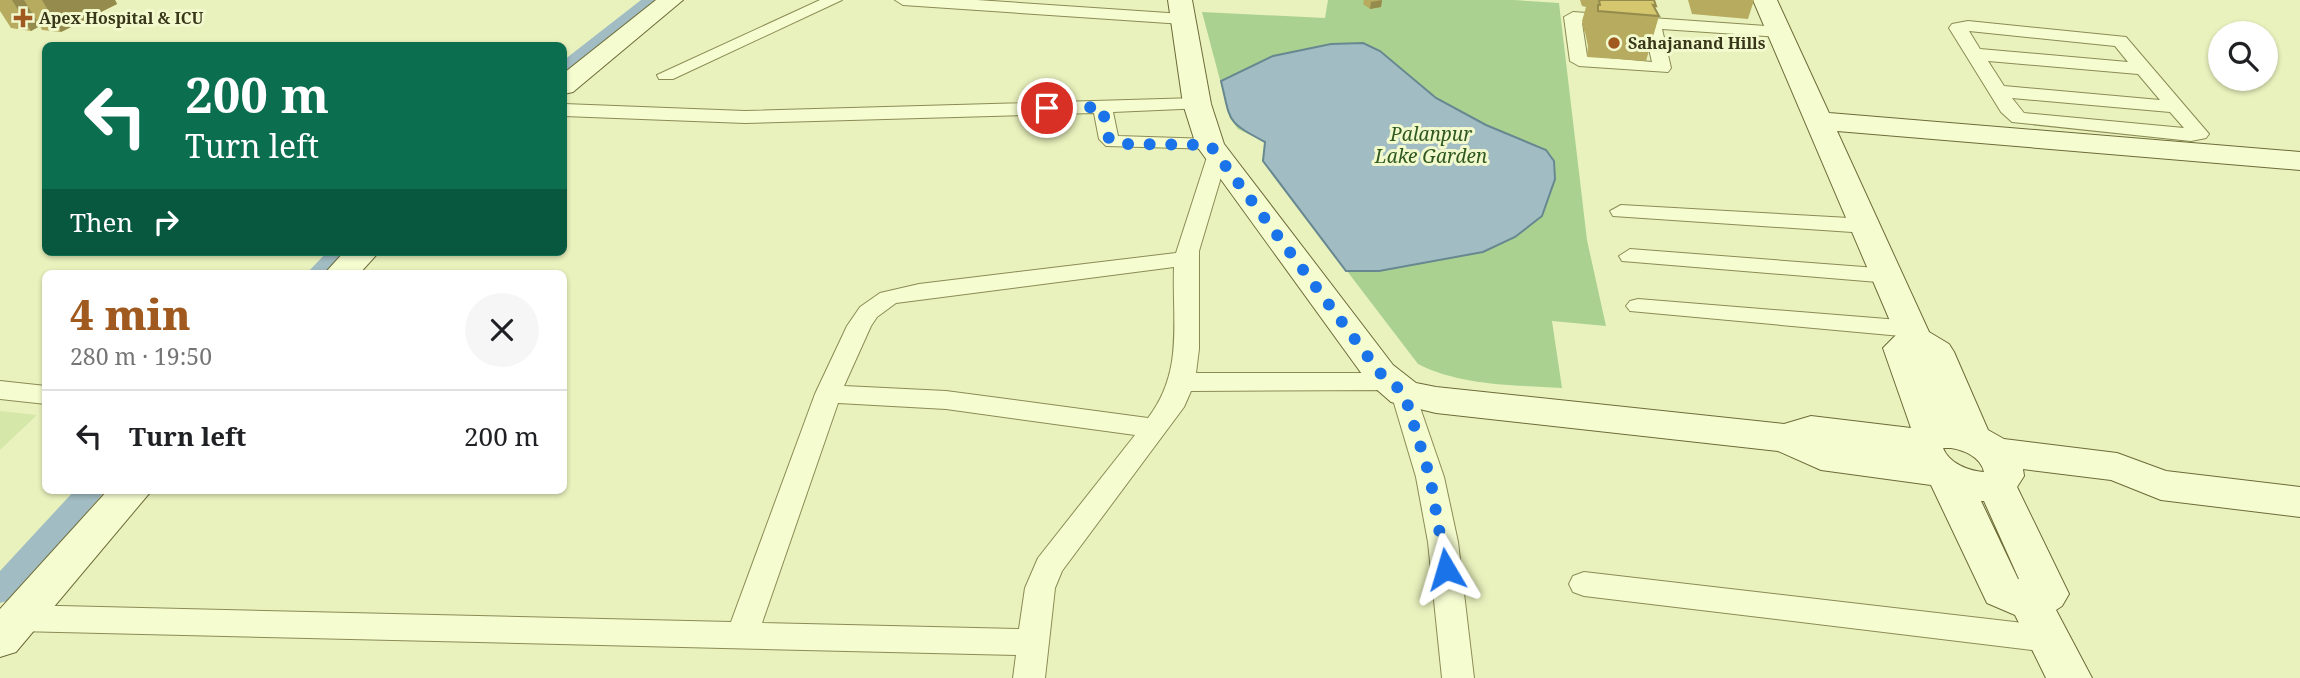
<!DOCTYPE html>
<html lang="en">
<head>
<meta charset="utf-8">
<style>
  :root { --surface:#fff; --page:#f6f6f6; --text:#202124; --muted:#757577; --line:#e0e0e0; --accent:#a0591e }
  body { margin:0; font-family:"Noto Serif",serif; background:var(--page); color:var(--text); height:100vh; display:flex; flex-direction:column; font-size:26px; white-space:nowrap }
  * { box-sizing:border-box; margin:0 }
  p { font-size:23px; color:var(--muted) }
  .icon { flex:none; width:38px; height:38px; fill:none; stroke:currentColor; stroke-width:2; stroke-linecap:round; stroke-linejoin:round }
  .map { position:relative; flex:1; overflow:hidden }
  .sheet { position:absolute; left:42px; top:270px; width:525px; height:224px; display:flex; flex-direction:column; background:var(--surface); border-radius:10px; box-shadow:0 2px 5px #0004 }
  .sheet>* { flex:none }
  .banner { position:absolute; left:42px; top:42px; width:525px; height:214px; border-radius:10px; box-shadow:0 2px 5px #0004; background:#0b6e4f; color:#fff; overflow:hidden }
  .fabs { position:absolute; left:2208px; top:21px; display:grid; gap:14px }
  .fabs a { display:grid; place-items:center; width:70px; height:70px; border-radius:50%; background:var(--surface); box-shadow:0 2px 5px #0004; font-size:35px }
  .pin { position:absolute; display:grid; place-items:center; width:60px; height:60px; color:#fff; margin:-30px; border:4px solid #fff; border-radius:50%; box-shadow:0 2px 7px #0007 }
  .me { position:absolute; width:77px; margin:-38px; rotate:353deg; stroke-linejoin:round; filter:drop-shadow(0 0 5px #0008) }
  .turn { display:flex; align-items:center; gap:24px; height:147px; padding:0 28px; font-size:32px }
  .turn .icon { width:91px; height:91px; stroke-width:2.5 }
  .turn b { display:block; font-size:49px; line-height:60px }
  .then { display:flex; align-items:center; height:66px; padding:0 28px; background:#0003; gap:14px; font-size:26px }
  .round { display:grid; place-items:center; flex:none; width:74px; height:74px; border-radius:37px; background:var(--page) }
  .summary { display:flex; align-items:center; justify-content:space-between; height:119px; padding:0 28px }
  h1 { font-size:42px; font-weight:800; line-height:52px; color:var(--accent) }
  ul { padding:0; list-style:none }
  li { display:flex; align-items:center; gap:21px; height:91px; padding:0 28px; border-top:2px solid var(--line) }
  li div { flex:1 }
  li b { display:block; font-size:26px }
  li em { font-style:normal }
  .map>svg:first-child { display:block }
  .farmland { fill:#d6e8a9 }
  .green { fill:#abd190 }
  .water { fill:#a1bdc3; stroke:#678891; stroke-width:2 }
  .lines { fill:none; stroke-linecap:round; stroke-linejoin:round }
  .canal { fill:#a1bdc3; fill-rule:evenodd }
  .street-casing { stroke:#8b8b54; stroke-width:2 }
  .secondary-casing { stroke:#6d6b38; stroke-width:2 }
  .street { fill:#f5fcd0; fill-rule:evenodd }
  .secondary { fill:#f5fcd0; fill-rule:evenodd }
  .wall { fill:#b6ab5f }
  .shaded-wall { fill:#948b4d }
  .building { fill:#d4c76e; stroke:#948b4d; stroke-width:2 }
  .route { stroke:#1a73e8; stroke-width:12; stroke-dasharray:0 21.6 }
  .poi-dot { fill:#a0591e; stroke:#f1f9cd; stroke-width:2.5 }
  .labels { text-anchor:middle; stroke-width:6; stroke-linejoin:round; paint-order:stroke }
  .far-poi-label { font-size:16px; font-weight:bold; fill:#39371a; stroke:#f1f9cd; text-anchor:start }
  .park-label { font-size:19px; font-style:italic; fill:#2f581f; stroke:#f1f9cd }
</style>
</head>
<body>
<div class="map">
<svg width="2300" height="678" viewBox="0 0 2300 678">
  <rect width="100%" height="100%" fill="#e9f2bd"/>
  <!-- farmland -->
  <path class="farmland" d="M0 411 37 415 0 450Z"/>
  <!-- green -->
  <path class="green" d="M1328 0H1514L1559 3 1587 240 1606 326 1552 321 1562 388C1514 385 1461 386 1418 364L1263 161 1265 142 1238 129 1230 118 1202 12 1325 18Z"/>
  <!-- water -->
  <path class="water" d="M1363 43 1380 51 1436 98 1486 125 1546 150 1554 161 1555 179 1542 216 1515 237 1483 252 1379 271H1346L1263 161 1265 142C1226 121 1231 123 1221 81L1273 56 1331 44Z"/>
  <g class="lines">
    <!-- canal -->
    <path class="canal" d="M641 0H659L570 73 564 74V60Z
      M327 252H351L331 273H307Z
      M75 490H106L11 600 0 603V571Z"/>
    <!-- street casing -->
    <g class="street-casing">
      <path id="street" d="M820 0H842L673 79H659L657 75Z
        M895 0H977L1183 14 1192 19 1183 24 903 5Z
        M1573 12 1614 15 1623 20 1614 25 1582 23 1587 56 1652 62 1643 23 1652 18 1780 27 1789 32 1780 37 1662 29 1671 68 1668 72 1579 66 1570 61 1564 17Z
        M1968 21 2126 37 2209 134 2206 138 2191 141 2012 122 2001 112 1949 28 1952 24ZM1969 31 2115 46 2128 62 1980 49ZM1988 61 2138 74 2160 100 2004 86ZM2012 98 2170 112 2184 128 2024 113Z
        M1197 98 1204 100 1207 104 1204 108 1113 112 1118 136 1210 139 1217 141 1220 145 1217 149 1106 146 1099 139 1094 113 745 123 564 116V104L745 111Z
        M1217 151 1227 157 1199 251V349L1196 373H1391L1400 376 1402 385 1413 387 1444 477 1458 542 1474 678H1442L1428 542 1416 477 1391 393 1393 390 1191 391 1184 407 1062 571 1055 588 1045 678H1013L1016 655 18 631 7 627 3 618 7 609 18 605 731 622 815 394 847 326 860 307 880 293 919 284 1176 253 1207 157ZM1174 267C1172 322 1184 371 1148 418L946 391 844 386 871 326 877 317 896 303ZM838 403 946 409 1135 435 1038 558 1025 588 1019 629 762 623Z
        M1621 205 1867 219 1878 226 1867 233 1613 216 1610 211Z
        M1630 249 1890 269 1898 271 1902 276 1898 281 1890 283 1622 261 1619 256Z
        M1638 299 1912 321 1921 324 1924 329 1921 334 1912 337 1630 311 1626 306 1630 301Z
        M0 381 46 386V404L0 399Z
        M1584 572 2049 626 2060 630 2065 639 2060 648 2049 652 1584 596 1573 592 1569 584 1573 576Z"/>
    </g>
    <!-- secondary casing -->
    <g class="secondary-casing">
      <path id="secondary" d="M656 0H683L573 92 564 94V73Z
        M1168 0H1192L1211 104 1224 144 1393 365 1416 383 1436 387 1784 424 1811 416 1911 428 1883 348 1896 335 1753 0H1777L1829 113 2300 152V170L1837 131 1929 332 1949 344 1954 352 1988 430 2004 439 2117 453 2166 471 2300 487V517L2161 500 2111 480 2023 469 2024 476 2017 487 2069 594 2062 606 2056 610 2092 678H2046L2015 615 1987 603 1931 485 1821 470 1778 451 1436 413 1391 402 1367 381 1196 145 1183 104ZM1951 448C1964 450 1981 457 1984 472 1968 471 1949 463 1943 448ZM1981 501H1984L2019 579H2018Z
        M344 252H379L360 273H325Z
        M108 490H152L16 652 0 657V609Z"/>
    </g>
    <!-- street -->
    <use href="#street" class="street"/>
    <!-- secondary -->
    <use href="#secondary" class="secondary"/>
  </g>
  <!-- wall -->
  <path class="wall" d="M0 0H115L117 4 61 32 42 30 40 26 31 31 11 28 0 11Z
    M1364 0H1382L1381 7 1370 9 1363 4Z
    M1580 0H1654L1656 6 1655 9 1659 16 1646 61 1587 57 1588 46 1585 32 1584 31 1582 21 1586 7 1582 6Z
    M1688 0H1754L1748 19 1692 14Z"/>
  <!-- shaded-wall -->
  <path class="shaded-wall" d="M12 0H24L40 26 31 31Z
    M42 0H115L117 4 61 32Z
    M1382 0 1381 7 1370 9 1371 2Z"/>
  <!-- building -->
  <path class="building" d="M1599 0H1654L1656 6 1653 5 1659 16 1598 11V5H1600Z"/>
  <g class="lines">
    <!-- route -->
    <path class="route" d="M1047 108 1102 107 1109 139 1119 144 1210 145 1380 373 1404 393 1430 477 1446 569"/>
  </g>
  <!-- markers -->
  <g class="poi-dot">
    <path d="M19.5 7.5h7v7h7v7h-7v7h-7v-7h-7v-7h7z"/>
    <circle cx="1614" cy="43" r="7"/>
  </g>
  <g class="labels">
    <!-- far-poi labels -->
    <g class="far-poi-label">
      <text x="39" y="24">Apex Hospital &amp; ICU</text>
      <text x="1628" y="49">Sahajanand Hills</text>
    </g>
    <!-- park labels -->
    <g class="park-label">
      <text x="1431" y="141">Palanpur<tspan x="1431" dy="22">Lake Garden</tspan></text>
    </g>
  </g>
</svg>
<div class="fabs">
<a><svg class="icon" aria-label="search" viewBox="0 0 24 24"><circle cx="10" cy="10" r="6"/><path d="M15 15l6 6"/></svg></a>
</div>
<div class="pin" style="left:1047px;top:108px;background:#d93025"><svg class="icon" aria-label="arrive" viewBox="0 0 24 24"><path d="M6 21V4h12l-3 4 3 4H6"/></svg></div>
<svg class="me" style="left:1446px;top:569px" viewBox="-20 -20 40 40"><path d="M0-17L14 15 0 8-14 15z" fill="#1a73e8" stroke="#fff" stroke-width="4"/></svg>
<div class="banner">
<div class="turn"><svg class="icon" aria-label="left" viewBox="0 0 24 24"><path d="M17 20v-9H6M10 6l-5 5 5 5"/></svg><div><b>200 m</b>Turn left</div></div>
<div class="then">Then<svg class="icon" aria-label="right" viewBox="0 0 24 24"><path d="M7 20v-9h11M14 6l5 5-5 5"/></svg></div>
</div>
<section class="sheet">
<div class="summary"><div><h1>4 min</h1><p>280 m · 19:50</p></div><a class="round"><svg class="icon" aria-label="close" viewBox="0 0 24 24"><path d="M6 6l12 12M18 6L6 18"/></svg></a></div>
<ul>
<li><svg class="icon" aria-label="left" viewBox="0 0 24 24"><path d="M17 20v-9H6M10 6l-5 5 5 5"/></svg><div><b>Turn left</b></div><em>200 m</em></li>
</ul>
</section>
</div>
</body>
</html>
